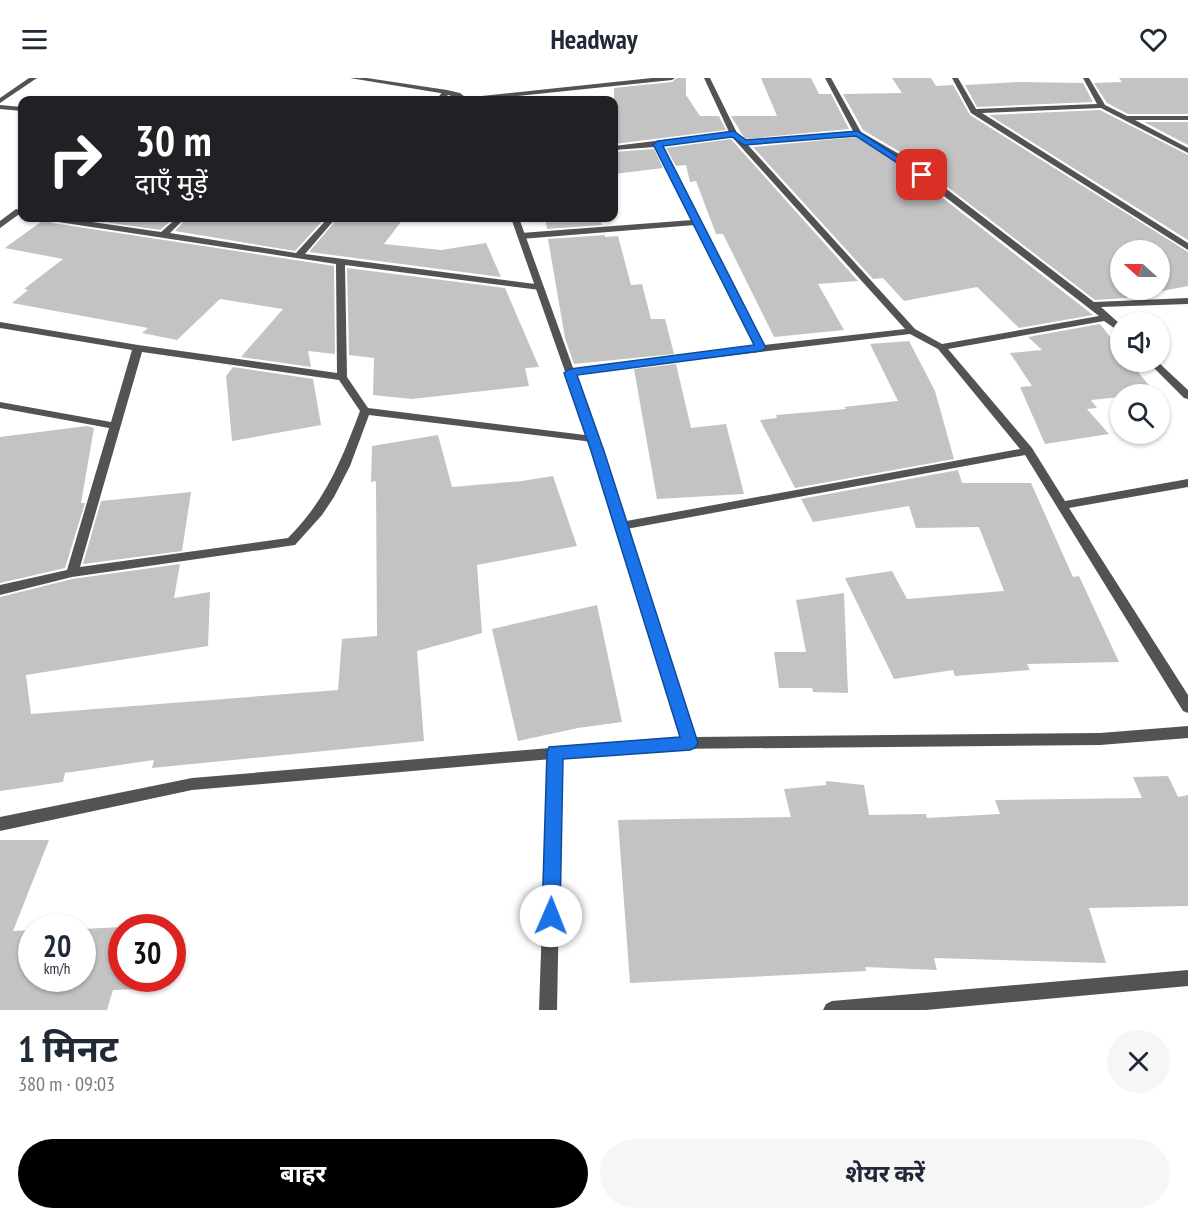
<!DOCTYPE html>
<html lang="hi">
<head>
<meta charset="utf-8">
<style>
  :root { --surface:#fff; --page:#f6f6f7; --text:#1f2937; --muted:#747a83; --accent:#000 }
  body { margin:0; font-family:"PT Sans Narrow","Noto Sans Devanagari",sans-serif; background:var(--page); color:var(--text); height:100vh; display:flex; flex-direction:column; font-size:22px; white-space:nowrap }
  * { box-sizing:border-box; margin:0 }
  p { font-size:20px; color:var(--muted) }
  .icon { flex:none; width:33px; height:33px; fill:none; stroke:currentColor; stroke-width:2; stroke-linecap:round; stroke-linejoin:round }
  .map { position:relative; height:932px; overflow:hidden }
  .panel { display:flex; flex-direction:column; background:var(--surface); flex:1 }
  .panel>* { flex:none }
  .hud { position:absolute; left:18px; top:18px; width:600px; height:126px; border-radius:12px; box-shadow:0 2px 4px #0004; background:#202124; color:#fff; overflow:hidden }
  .needle { width:39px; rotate:291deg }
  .buttons { position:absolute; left:1110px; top:162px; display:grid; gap:12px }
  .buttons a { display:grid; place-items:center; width:60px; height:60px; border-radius:50%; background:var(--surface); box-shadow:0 2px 4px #0004; font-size:30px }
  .speed { position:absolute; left:18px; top:836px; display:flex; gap:12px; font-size:30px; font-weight:700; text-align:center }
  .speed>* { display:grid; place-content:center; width:78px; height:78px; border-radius:50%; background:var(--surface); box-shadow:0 2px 4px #0004; line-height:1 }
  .speed small { font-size:15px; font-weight:400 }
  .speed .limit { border:9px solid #d22; background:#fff; color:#111 }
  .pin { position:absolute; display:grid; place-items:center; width:51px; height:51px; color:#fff; margin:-26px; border-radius:12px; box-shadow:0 3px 9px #0006 }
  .me { position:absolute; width:66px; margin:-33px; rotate:1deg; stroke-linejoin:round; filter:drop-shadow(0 0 4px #0008) }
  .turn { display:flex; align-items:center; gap:21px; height:126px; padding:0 18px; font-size:27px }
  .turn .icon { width:78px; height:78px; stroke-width:2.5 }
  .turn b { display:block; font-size:42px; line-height:51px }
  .round { display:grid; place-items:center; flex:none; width:63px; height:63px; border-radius:32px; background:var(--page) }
  .head { display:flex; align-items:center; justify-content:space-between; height:102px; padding:0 18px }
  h1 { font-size:36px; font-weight:700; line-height:45px }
  .primary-button { display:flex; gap:12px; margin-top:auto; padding:12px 18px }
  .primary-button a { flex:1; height:69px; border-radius:36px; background:var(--accent); color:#fff; font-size:24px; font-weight:700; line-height:69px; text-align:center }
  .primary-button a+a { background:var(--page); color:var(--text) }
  header { display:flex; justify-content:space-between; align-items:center; height:78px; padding:0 18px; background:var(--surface); font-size:27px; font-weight:700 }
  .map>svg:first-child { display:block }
  .building { fill:#c3c3c3; fill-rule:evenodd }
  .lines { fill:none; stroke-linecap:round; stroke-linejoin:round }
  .minor { fill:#535353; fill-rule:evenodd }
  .tertiary { fill:#535353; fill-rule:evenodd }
  .route { fill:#1a73e8; stroke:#114b97; stroke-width:1.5 }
</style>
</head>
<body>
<header><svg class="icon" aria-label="menu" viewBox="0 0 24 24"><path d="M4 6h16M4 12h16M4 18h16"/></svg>Headway<svg class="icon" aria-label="heart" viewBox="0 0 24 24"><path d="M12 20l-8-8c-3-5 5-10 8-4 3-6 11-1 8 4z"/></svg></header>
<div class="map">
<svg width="1188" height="932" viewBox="0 0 1188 932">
  <rect width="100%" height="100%" fill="#fff"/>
  <!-- building -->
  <path class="building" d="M677 0H686V17L700 38H719L726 52 614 66V10L672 4Z
    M761 0H811L819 16H831L849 51 745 61 731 38H777Z
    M892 0H931L936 8 953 7 970 37 1188 174V208L1126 220 1095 222 907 78 863 52 843 16 902 15ZM1120 172H1160V212H1120Z
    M1119 0H1188V36H1128L1107 25 1094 5 1122 4Z
    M1019 4 1083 5 1093 24 977 29 965 7Z
    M1100 32 1188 77V162L989 37Z
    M1144 44H1188V67Z
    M856 59 899 86 1093 237 1019 250 977 209 904 223 883 200 873 201 753 69Z
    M731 61 858 203 818 206 844 252 774 259 723 156H716L696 103 690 104 686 87 676 88 666 70Z
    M654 71 663 90 614 96V74Z
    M46 140 52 145 334 188 335 276 308 273 311 289 241 279 283 231 220 221 177 262 142 255 148 250 12 225 28 212 24 211 63 181 5 170Z
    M77 140H174L160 152Z
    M187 140H325L295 173 175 153Z
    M338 140H404L384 166 441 172 486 165 501 199 309 174Z
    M545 140H600L602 147 547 151Z
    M605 157V159L618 158 631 207 642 206 651 241H665L674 276 574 286 565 260 548 161Z
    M347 190 505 210 539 289 525 290 529 308 412 321 373 317 374 280 349 277Z
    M1100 246 1120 271V284H1130L1156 316H1120V319L1091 322 1097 330 1087 331 1109 356 1045 366 1020 309 1032 308 1010 275 1042 272 1028 259Z
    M909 263 935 313 954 381 795 410 760 342 777 340 776 337 846 331 844 329 898 323 870 266Z
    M676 286 691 350 726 346 744 416 657 421 634 291Z
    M233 289 313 301 321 347 232 363 226 298Z
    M87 348 94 350 81 425H85L65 490 0 505V359Z
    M438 357 452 409 522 403 553 398 577 468 477 487 482 555 417 573 424 663 152 690 154 682 65 695 63 704 0 713V519L72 501 180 486 174 520 210 514 208 568 26 597 31 636 338 612 342 561 377 558 376 403 371 404 372 368Z
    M958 392 962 405H1031L1073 499 1079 498 1119 584 1027 586 1030 592 955 598 953 592 894 601 845 500 892 493 907 521 1004 513 979 449 916 450 909 428 813 444 801 421Z
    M191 414 182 473 83 486 101 423Z
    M844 515 848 615 813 614 812 610H779L774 574H806L796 522Z
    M597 527 622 644 578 650 518 663 492 551Z
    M1168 698 1178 719 1188 717V828L1089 830 1106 885 934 880 937 892 865 889 866 893 630 905 618 742 791 739 784 711 826 707V703L864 707 869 737 926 736 927 740 1000 736 995 722 1142 720 1133 699Z
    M0 762H49L13 853 32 852V900H82V851L122 849V900H165L162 910 113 912 107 932H0Z"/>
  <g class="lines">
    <!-- minor -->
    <path class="minor" d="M29 0H37L0 25V20Z
      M652 0H675L672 2 479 22H459L463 20Z
      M704 0H710L737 55 744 63 853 53 825 0H831L861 54 906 80 1094 224 1188 220V226L1101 229 1120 246V254L1104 243 948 271 1032 370 1065 423 1188 401V409L1069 430 1188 617V635L1183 633 1025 377 621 452 617 451 615 448 617 445 621 444 1020 371 938 271 910 256 566 297 565 295 570 292 755 268 695 147 521 161 517 158 521 155 692 142 655 69 614 72V68L729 54ZM857 57 900 84 1099 238 942 266 915 251 748 67ZM732 59 905 251 764 267 663 68Z
      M952 0H958L976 31 1097 26 1083 0H1089L1105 27 1127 38H1188V42H1135L1188 70V75L1101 30 982 35 1188 165V172L971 35Z
      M444 12 451 14 443 22H436Z
      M0 27 22 29V33L0 31Z
      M16 131 22 133V137H18L0 150V143Z
      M48 140H65L161 154 177 140H185L170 155 296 175 328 140H336L305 176 543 207V211L540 212 345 187 347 299 368 330 593 358 598 361 593 364 369 337 350 388 334 419 322 437 295 467 72 499 0 517V507L67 492 109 350 0 330V324L111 344 132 272 0 250V244L138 267 337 295 336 186 52 143ZM142 274 339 302 360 333C341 383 326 422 288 460L80 489Z
      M1148 284H1158L1188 312V321L1184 320Z
      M555 668 560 670 562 674 557 932H539L548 674 550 670Z
      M1188 892V908L926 932H823L826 926 832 923Z"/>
    <!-- tertiary -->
    <path class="tertiary" d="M350 0H367L447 12 460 15 469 22H461L446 16Z
      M511 140H519L603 373 695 659 1100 655 1188 648V660L1100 667 668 671 192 712 0 753V739L192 700 681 659 593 373Z"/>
  </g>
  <!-- route -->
  <path class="route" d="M734 53 746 62 858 53 926 97 919 99 856 58 744 67 732 59 663 68 766 270 761 273 577 297 604 373 698 665 695 670 690 672 563 681 560 838 557 844 551 847 544 844 542 838 547 674 549 669 680 659 591 373 564 295 570 291 754 267 653 66 658 63Z"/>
</svg>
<div class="buttons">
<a><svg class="needle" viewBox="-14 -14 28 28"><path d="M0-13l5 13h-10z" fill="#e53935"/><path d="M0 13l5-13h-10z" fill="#747a83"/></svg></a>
<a><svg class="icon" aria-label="sound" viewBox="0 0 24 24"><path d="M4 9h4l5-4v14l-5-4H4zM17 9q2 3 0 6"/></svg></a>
<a><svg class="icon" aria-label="search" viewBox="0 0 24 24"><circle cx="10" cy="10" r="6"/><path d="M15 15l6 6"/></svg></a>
</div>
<div class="speed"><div>20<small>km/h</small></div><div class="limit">30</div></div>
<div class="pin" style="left:922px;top:97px;background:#d93025"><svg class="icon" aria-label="arrive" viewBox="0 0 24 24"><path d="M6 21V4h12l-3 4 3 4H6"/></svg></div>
<svg class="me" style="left:551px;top:838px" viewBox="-20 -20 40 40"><circle r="19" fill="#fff"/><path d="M0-13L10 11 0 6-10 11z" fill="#1a73e8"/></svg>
<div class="hud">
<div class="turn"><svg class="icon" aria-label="right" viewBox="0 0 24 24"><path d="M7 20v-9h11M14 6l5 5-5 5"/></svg><div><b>30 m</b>दाएँ मुड़ें</div></div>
</div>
</div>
<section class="panel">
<div class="head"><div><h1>1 मिनट</h1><p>380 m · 09:03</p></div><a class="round"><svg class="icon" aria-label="close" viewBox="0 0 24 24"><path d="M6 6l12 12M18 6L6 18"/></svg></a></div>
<div class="primary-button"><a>बाहर</a><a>शेयर करें</a></div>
</section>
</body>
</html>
